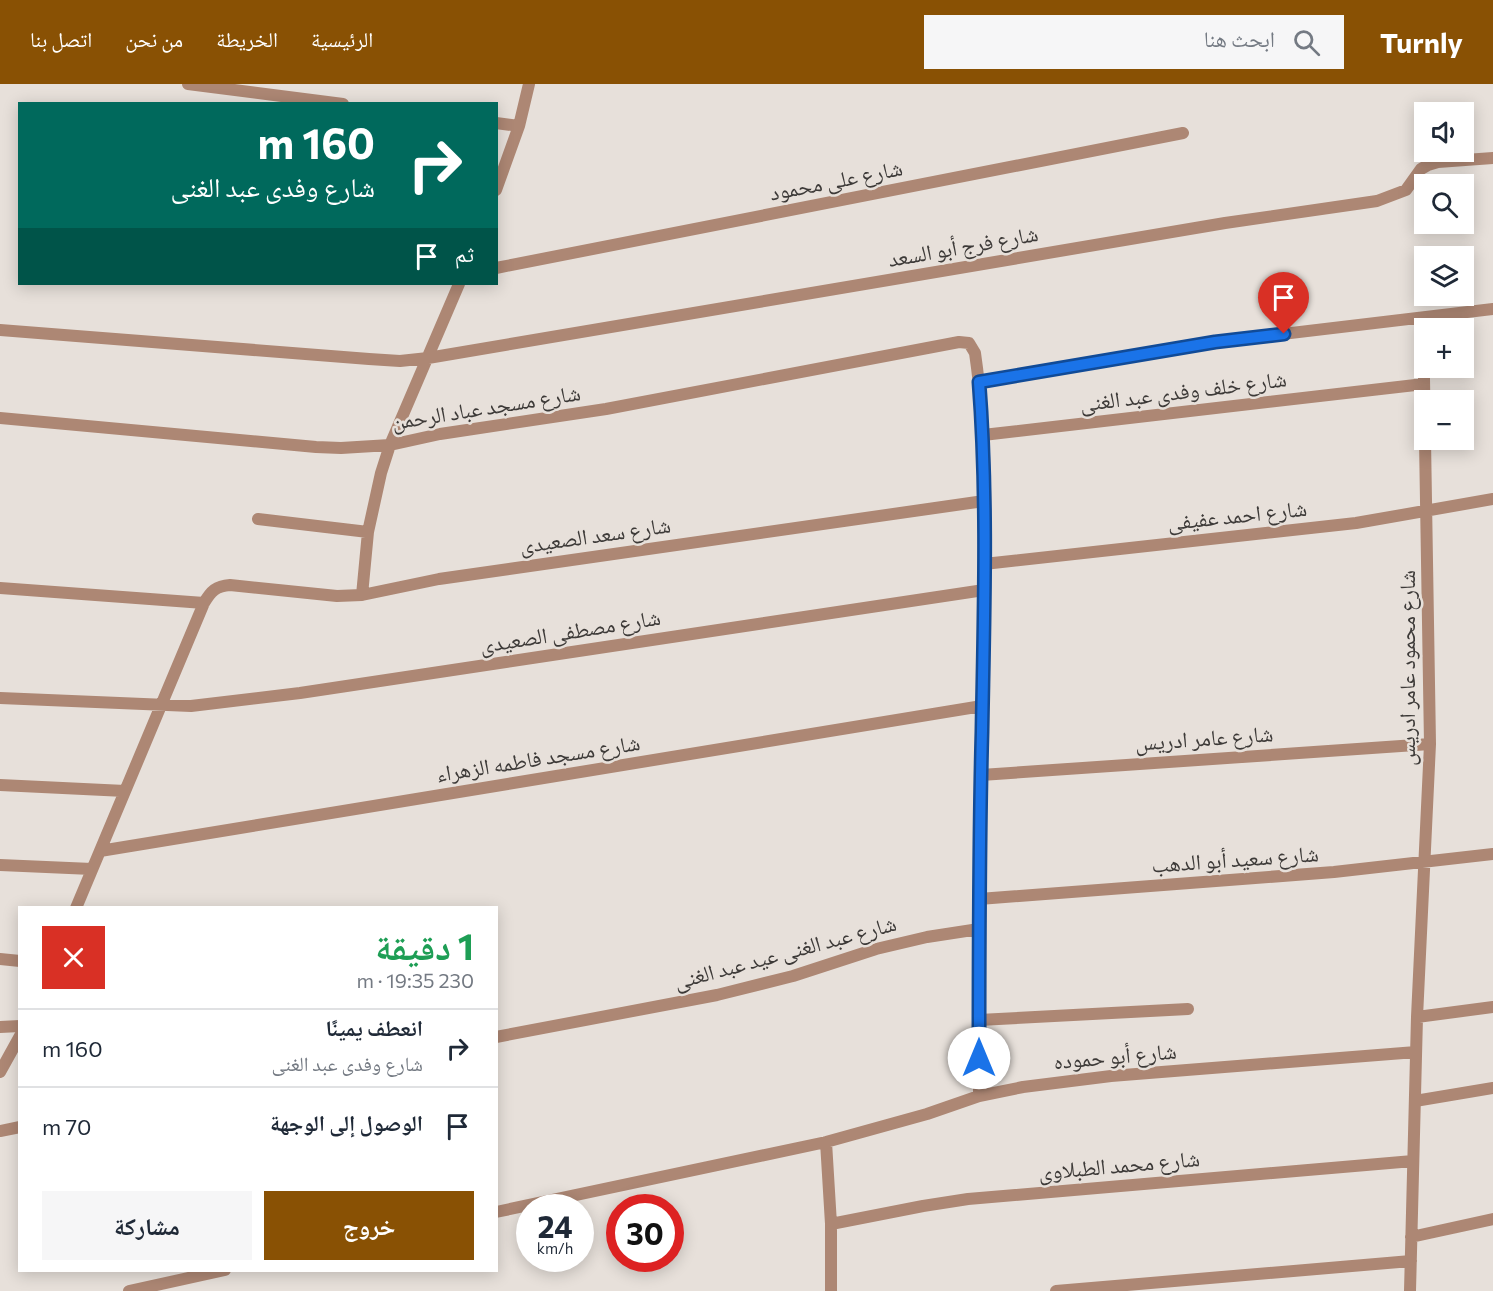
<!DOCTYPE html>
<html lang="ar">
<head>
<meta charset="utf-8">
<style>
  :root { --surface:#fff; --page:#f6f6f7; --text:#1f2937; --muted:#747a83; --line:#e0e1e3; --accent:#895104 }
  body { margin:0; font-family:Commissioner,"Noto Naskh Arabic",sans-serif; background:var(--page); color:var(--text); direction:rtl; height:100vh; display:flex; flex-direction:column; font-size:22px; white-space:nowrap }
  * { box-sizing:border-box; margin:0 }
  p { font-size:20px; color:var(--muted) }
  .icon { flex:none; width:33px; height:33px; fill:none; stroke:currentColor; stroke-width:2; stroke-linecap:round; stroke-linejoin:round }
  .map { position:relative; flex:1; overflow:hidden; direction:ltr }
  .side { position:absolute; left:18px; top:822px; width:480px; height:366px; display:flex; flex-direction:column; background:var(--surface); border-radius:0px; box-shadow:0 3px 15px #0003; direction:rtl }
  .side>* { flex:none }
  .hud { position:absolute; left:18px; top:18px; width:480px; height:183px; border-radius:0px; box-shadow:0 3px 15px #0003; direction:rtl; background:#00695c; color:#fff; overflow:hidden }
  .controls { position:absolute; left:1414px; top:18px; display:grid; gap:12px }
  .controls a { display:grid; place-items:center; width:60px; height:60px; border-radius:0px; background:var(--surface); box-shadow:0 3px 15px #0003; font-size:30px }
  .speed { position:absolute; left:516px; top:1110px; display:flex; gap:12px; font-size:30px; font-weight:700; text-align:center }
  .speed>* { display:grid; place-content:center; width:78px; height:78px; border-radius:50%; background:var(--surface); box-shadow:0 3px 15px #0003; line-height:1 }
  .speed small { font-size:15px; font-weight:400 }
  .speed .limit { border:9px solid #d22; background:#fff; color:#111 }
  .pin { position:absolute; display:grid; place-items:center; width:51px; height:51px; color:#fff; margin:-62px -26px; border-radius:50% 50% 50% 0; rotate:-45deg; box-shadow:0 0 6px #0007 }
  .pin .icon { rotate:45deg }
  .me { position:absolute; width:66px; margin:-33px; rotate:0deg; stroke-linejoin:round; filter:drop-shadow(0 0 4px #0008) }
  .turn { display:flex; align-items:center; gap:21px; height:126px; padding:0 24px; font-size:27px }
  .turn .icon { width:78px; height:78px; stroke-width:2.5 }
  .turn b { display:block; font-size:42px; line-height:51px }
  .then { display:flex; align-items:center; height:57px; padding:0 24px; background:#0003; gap:12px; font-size:22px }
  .round { display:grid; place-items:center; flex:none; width:63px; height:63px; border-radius:0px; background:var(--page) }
  .headline { display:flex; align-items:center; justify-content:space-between; height:102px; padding:0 24px }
  h1 { font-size:36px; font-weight:700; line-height:45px; color:#1e9e55 }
  .primary-button { display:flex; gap:12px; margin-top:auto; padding:12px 24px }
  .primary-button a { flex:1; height:69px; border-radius:0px; background:var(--accent); color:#fff; font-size:24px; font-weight:700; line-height:69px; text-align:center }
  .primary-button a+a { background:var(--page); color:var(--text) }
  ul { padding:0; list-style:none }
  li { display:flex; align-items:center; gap:18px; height:78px; padding:0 24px; border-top:2px solid var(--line) }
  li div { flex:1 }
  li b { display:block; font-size:22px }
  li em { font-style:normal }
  header { display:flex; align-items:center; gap:36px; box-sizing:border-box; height:84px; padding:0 30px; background:var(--accent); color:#fff }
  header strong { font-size:28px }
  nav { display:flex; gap:33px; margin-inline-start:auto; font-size:21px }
  .search { width:420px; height:54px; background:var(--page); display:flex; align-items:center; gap:15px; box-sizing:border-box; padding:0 21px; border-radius:0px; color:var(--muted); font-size:22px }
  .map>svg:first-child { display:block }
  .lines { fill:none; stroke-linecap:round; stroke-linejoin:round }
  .street { stroke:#ad8774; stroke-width:12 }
  .route-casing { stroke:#114b97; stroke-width:15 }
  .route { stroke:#1a73e8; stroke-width:10 }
  .labels { text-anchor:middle; stroke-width:5; stroke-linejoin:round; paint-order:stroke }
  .street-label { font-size:22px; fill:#3d3a38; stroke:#e7e0da }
</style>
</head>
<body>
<header>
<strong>Turnly</strong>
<div class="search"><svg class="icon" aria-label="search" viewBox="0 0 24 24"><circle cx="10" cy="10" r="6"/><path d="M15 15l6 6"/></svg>ابحث هنا</div>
<nav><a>الرئيسية</a><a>الخريطة</a><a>من نحن</a><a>اتصل بنا</a></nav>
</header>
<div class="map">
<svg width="1493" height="1207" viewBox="0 0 1493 1207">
  <rect width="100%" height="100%" fill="#e7e0da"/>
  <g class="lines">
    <!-- street -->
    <path class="street" d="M188 0 343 20
      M496 39 519 42
      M496 106 519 42 529 0
      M496 184 1183 49
      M0 246 369 275 400 277 428 274 1225 139 1377 117 1406 106 1421 85 1428 81 1438 78 1493 74
      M979 298 1215 258 1493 225
      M0 334 316 363 341 364 390 361 440 350 606 325 959 258 969 259 975 269C990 372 985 486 983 590 980 731 978 871 979 1012
      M983 351 1424 300
      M258 435 368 448
      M984 480 1356 439 1493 415
      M0 504 204 519
      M362 511 368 448 381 389 390 361 459 200
      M0 614 191 622 300 609 984 506
      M981 691 1430 660
      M0 701 125 707
      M100 767 982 622
      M0 781 92 785
      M979 815 1334 788 1493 770
      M76 824 204 519C211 507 216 502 230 501L337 512 362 511 439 495 984 417
      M0 875 20 877
      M1417 933 1493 923
      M979 936 1188 925
      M0 943 20 942
      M496 953 717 911 793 892 876 865 927 853 979 845
      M0 988 20 952
      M1415 1017 1493 1004
      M0 1047 20 1043
      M826 1058 831 1140V1207
      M496 1128 826 1058 927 1030 979 1012 1023 1003 1111 992 1416 968
      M831 1140 923 1122 968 1115 1413 1077
      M1411 1153 1493 1135
      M129 1207 225 1186
      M1056 1207 1411 1177
      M1410 1207 1417 933 1430 660 1423 234"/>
  </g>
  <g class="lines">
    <!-- route casing -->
    <g class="route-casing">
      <path id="route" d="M979 974C979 865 979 756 982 647 984 531 988 414 979 298L1215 258 1284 250"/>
    </g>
    <!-- route -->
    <use href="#route" class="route"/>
  </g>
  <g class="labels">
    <!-- street labels -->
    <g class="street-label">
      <text transform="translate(836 96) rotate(-11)" y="8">شارع على محمود</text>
      <text transform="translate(963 162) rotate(-10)" y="8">شارع فرج أبو السعد</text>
      <text transform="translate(1183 307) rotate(-7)" y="8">شارع خلف وفدى عبد الغنى</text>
      <text transform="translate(486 323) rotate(-9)" y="8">شارع مسجد عباد الرحمن</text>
      <text transform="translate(1237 431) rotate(-6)" y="8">شارع احمد عفيفى</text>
      <text transform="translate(595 451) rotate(-8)" y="8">شارع سعد الصعيدى</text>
      <text transform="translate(570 547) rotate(-9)" y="8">شارع مصطفى الصعيدى</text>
      <text transform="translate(1407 584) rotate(-90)" y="8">شارع محمود عامر ادريس</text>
      <text transform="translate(1204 654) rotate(-4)" y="8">شارع عامر ادريس</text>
      <text transform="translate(538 674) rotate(-9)" y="8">شارع مسجد فاطمه الزهراء</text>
      <text transform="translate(1235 775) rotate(-4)" y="8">شارع سعيد أبو الدهب</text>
      <text transform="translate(785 868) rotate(-15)" y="8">شارع عبد الغنى عيد عبد الغنى</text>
      <text transform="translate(1115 972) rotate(-5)" y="8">شارع أبو حموده</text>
      <text transform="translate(1119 1081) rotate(-5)" y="8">شارع محمد الطبلاوى</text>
    </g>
  </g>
</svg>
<div class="controls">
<a><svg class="icon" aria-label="sound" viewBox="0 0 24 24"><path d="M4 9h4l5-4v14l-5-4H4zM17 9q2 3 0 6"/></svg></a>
<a><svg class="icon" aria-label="search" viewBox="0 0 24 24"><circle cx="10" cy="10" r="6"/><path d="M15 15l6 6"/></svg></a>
<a><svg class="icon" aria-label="layers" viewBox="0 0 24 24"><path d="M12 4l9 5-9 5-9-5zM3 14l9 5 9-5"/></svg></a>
<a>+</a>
<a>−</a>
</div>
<div class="speed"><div>24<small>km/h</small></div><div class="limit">30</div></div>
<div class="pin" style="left:1284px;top:250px;background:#d93025"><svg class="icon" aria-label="arrive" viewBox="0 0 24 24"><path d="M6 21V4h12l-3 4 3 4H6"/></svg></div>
<svg class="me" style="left:979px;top:974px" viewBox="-20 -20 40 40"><circle r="19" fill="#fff"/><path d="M0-13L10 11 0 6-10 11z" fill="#1a73e8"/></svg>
<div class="hud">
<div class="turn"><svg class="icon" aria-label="right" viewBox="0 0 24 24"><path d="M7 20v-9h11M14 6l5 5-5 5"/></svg><div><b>160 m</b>شارع وفدى عبد الغنى</div></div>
<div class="then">ثم<svg class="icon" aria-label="arrive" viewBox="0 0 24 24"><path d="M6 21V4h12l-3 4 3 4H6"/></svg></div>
</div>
<section class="side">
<div class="headline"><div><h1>1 دقيقة</h1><p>230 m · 19:35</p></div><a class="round" style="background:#d93025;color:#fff"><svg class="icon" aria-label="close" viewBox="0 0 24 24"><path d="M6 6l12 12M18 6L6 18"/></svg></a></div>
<ul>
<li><svg class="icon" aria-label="right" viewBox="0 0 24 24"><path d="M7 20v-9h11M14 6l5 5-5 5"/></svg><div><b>انعطف يمينًا</b><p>شارع وفدى عبد الغنى</p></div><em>160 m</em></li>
<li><svg class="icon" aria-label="arrive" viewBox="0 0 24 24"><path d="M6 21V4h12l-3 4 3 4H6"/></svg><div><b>الوصول إلى الوجهة</b></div><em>70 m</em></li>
</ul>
<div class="primary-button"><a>خروج</a><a>مشاركة</a></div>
</section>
</div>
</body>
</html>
